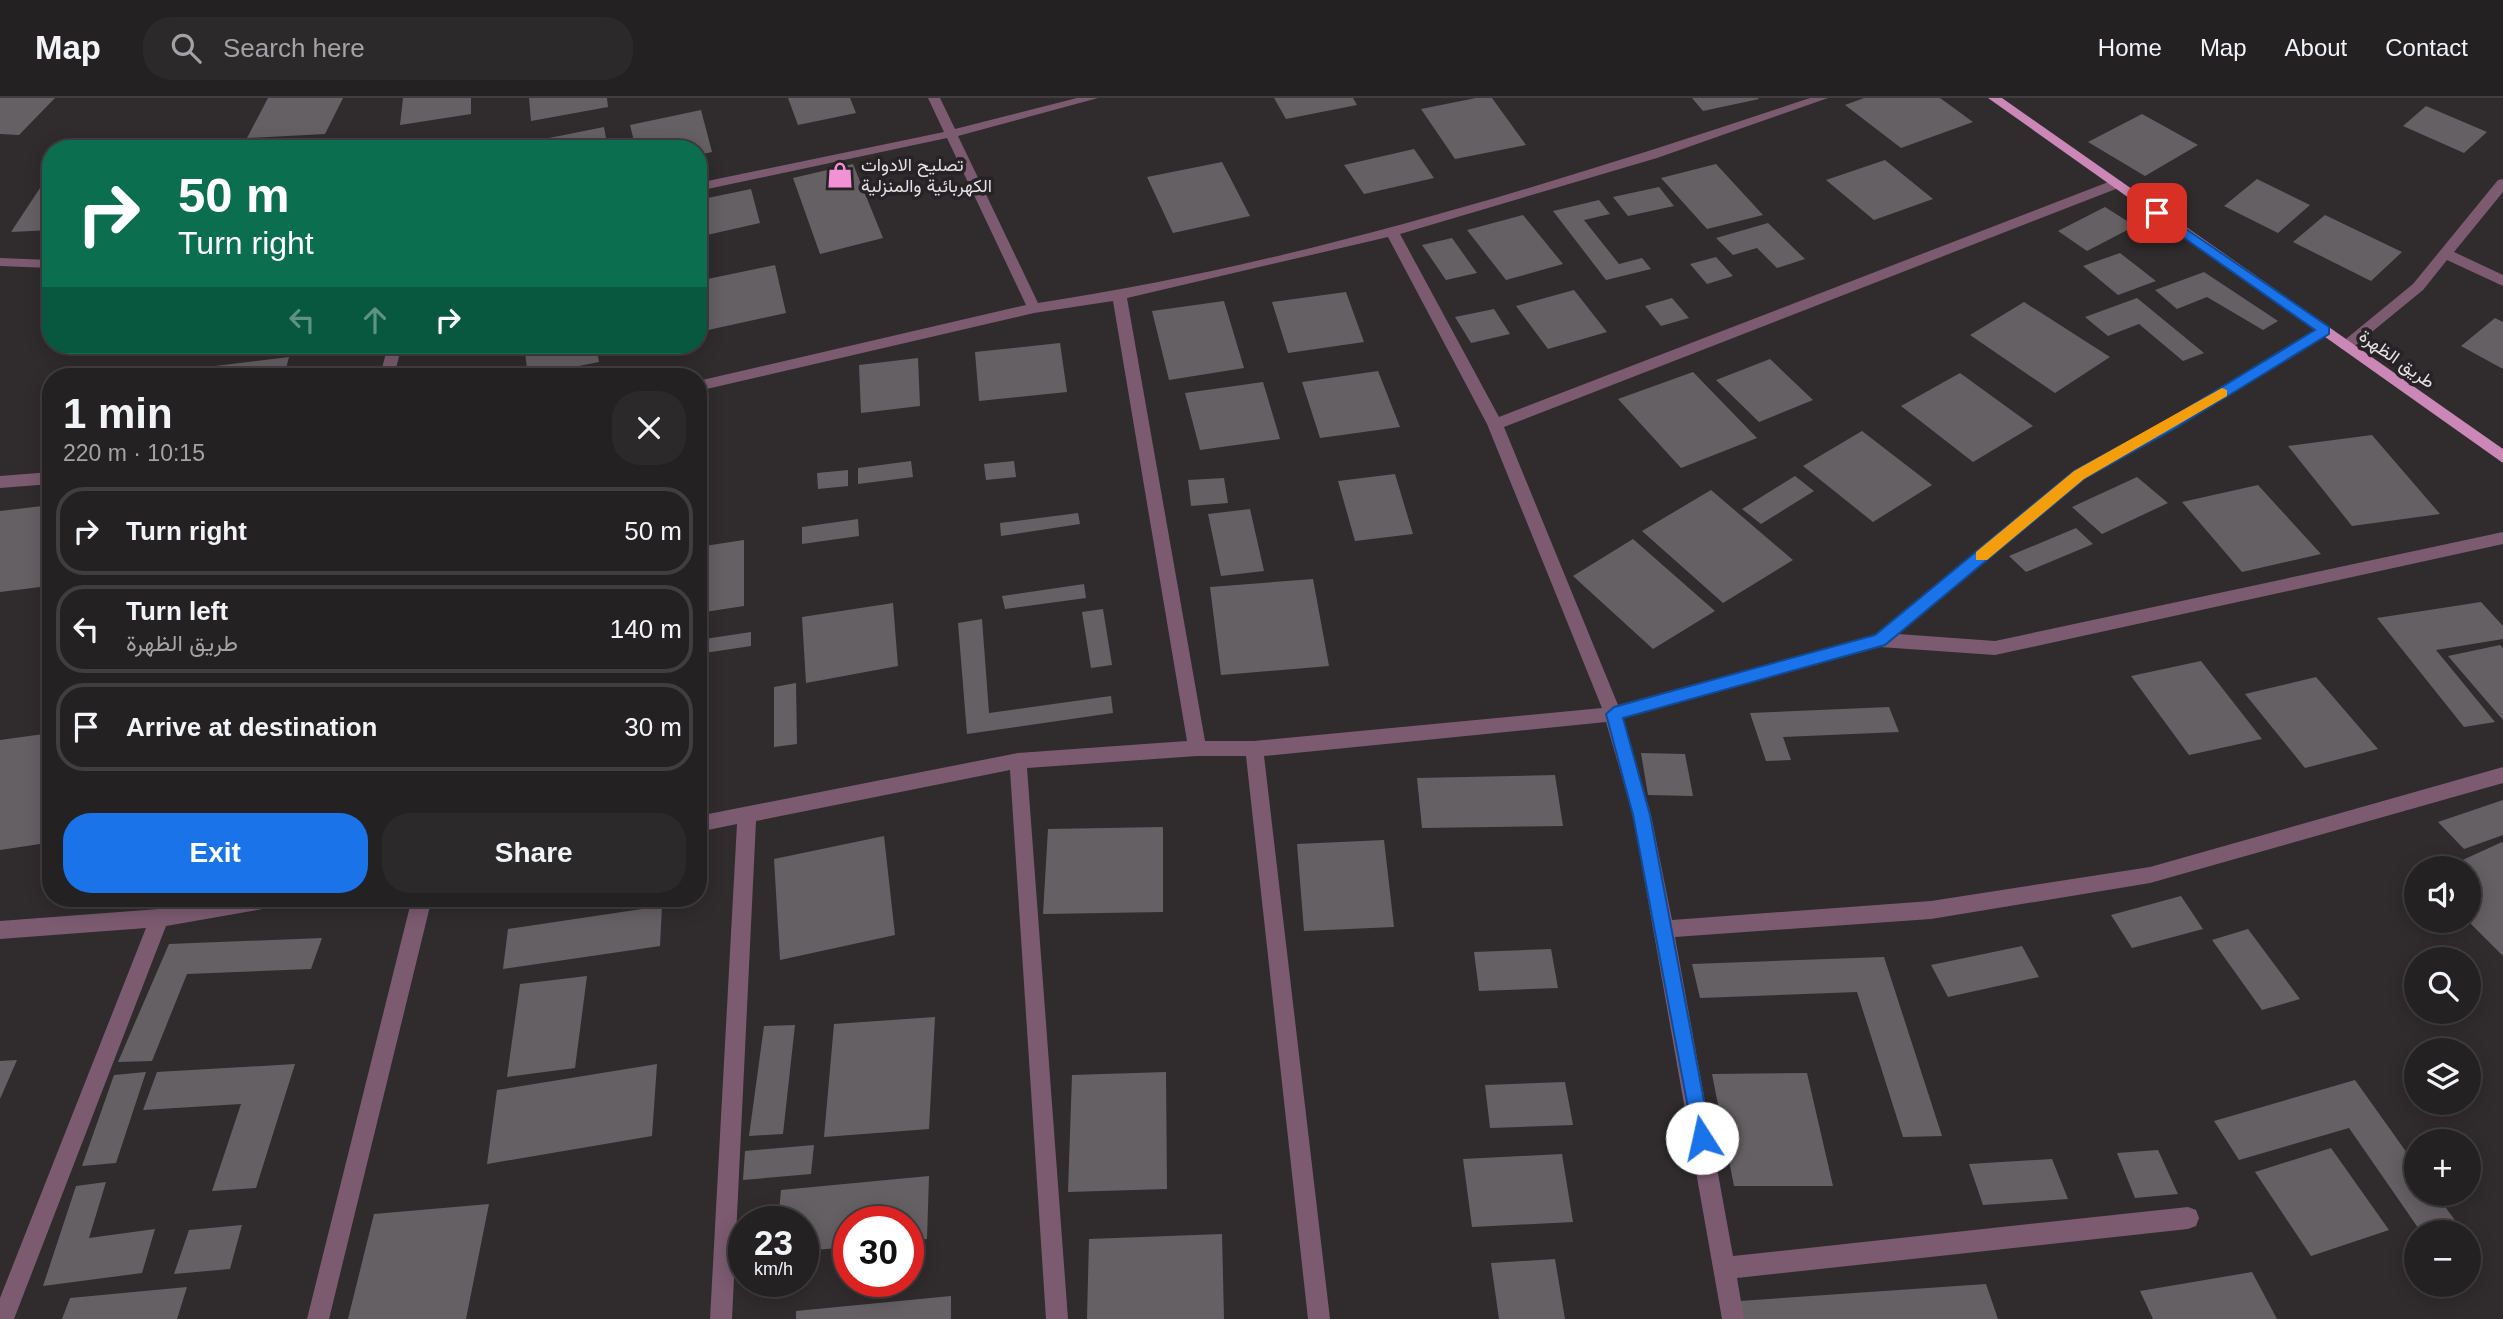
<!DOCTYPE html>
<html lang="en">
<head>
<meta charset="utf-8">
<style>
  :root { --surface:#242122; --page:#2c292a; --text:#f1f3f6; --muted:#a3a3a5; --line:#413e40; --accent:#1a73e8 }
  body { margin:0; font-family:Arial,Vazirmatn,sans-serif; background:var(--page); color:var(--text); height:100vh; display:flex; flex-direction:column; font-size:26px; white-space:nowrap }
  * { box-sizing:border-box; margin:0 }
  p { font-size:23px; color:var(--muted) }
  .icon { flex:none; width:38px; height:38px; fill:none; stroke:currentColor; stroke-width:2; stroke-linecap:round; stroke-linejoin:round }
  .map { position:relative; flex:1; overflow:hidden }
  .side { position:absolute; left:42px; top:270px; width:665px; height:539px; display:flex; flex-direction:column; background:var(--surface); border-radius:28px; box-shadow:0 4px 18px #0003,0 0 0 2px var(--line) }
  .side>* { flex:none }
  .guide { position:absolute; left:42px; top:42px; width:665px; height:214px; border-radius:28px; box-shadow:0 4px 18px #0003,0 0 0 2px var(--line); background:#0b6e4f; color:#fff; overflow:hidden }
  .controls { position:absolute; left:2404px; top:758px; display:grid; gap:14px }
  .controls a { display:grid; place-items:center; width:77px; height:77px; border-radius:50%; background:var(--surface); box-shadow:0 4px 18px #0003,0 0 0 2px var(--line); font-size:35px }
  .speed { position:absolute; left:728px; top:1108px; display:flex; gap:14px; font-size:35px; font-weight:700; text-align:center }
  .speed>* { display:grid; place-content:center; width:91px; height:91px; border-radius:50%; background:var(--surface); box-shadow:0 4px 18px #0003,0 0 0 2px var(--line); line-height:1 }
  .speed small { font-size:18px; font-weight:400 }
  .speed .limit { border:10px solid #d22; background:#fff; color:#111 }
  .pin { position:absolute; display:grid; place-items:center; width:60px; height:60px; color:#fff; margin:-30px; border-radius:14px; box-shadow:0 4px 10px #0006 }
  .me { position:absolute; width:77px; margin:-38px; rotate:350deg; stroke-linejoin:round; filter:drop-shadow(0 0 5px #0008) }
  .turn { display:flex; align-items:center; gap:24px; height:147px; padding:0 21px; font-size:32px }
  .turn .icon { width:91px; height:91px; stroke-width:2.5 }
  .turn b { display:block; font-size:49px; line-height:60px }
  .lanes { display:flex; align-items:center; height:66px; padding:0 21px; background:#0003; justify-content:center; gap:35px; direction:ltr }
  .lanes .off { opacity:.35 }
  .round { display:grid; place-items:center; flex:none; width:74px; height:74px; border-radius:28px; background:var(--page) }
  .headline { display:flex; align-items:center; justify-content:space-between; height:119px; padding:0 21px }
  h1 { font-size:42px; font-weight:700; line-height:52px }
  .button { display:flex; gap:14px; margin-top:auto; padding:14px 21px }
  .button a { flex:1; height:80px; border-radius:28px; background:var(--accent); color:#fff; font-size:28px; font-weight:700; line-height:80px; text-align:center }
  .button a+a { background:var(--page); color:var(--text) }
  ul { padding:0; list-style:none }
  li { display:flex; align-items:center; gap:21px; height:88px; margin:0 14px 10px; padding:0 7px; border:4px solid var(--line); border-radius:28px }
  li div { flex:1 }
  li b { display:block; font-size:26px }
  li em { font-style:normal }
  header { display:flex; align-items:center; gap:42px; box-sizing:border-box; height:98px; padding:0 35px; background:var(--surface); border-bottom:2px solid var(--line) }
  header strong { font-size:33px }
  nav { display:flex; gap:38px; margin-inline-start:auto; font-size:24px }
  .search { width:490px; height:63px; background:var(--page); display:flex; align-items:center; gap:18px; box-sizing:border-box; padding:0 24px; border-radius:28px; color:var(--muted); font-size:26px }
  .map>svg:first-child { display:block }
  .building { fill:#656063 }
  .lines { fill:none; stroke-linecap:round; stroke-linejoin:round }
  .minor { fill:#7c5b71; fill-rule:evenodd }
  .major { fill:#cb87b5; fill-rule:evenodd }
  .route { fill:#1a73e8; stroke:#114b97; stroke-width:2 }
  .slow { fill:#f59e0b }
  .labels { text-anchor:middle; stroke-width:7; stroke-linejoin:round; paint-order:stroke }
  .far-poi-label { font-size:18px; fill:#e3e1e2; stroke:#262225; text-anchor:start }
  .far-street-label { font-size:18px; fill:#e3e1e2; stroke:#262225 }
</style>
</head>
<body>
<header>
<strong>Map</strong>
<div class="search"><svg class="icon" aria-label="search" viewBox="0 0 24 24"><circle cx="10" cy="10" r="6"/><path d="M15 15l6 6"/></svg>Search here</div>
<nav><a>Home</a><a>Map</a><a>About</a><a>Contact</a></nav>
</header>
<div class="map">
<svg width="2503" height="1221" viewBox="0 0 2503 1221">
  <rect width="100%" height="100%" fill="#302c2e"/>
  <!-- building -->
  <path class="building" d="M0 0H55L19 37 0 36Z
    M268 0H343L325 36 247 40Z
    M403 0H471V16L400 27Z
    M529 0H607L608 9 531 23Z
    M788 0H850L856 15 798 27Z
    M1274 0H1353L1357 7 1286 21Z
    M1476 0H1492L1526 47 1455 61 1421 11Z
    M1692 0H1758L1759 1 1703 13Z
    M1864 0H1940L1973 24 1901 50 1845 7Z
    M2426 8 2487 34 2464 55 2403 28Z
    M701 12 712 54 698 57V51H636L630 27Z
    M2142 16 2198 47 2145 78 2088 44Z
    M604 29 608 51H520L519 46Z
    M476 43 477 51H440V49Z
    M1414 51 1434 80 1364 96 1344 67Z
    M1885 62 1933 101 1874 122 1826 82Z
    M1222 64 1250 118 1173 135 1147 79Z
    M853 66 883 140 820 156 793 80Z
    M1716 66 1763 117 1707 131 1661 80Z
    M2257 81 2310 107 2278 135 2224 108Z
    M1659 89 1674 108 1628 118 1613 99Z
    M40 90H51V132L11 134Z
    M751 91 760 125 698 139V102Z
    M1599 102 1610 116 1584 122 1619 166 1642 160 1651 171 1606 182 1553 113Z
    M2105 109 2135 128 2087 153 2058 133Z
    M1523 117 1563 166 1506 182 1467 132Z
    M2325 117 2402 154 2371 183 2293 144Z
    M1768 125 1805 161 1777 170 1757 150 1733 157 1716 140Z
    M1452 140 1477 175 1446 182 1422 147Z
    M2120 155 2156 183 2118 197 2083 168Z
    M1716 159 1733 178 1707 186 1690 166Z
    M775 167 786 215 699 234 698 183Z
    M2204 174 2278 223 2263 232 2207 199 2177 211 2155 192Z
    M1574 192 1607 234 1548 251 1516 208Z
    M1346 194 1364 244 1288 255 1272 204Z
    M1672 200 1689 220 1661 228 1645 208Z
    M2137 200 2204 255 2183 263 2139 226 2108 238 2085 219Z
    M1224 203 1244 270 1169 282 1152 213Z
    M2024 204 2110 259 2055 295 1970 237Z
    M1494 211 1510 236 1471 245 1455 219Z
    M2495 220 2503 224V271L2461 248Z
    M1060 245 1067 294 979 303 975 254Z
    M524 247H596L599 264 528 278Z
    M289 259 284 278H196L199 270Z
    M918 260 920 308 861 315 859 267Z
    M1770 261 1813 302 1759 324 1716 282Z
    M1378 273 1400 329 1320 340 1302 284Z
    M1693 274 1757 340 1681 370 1618 301Z
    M1960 275 2033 328 1973 364 1901 308Z
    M1263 284 1280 341 1200 352 1185 295Z
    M1862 333 1932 387 1873 424 1803 368Z
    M2372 337 2440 416 2352 428 2288 348Z
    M911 363 913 379 858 386V370Z
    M1014 363 1016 379 986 382 984 366Z
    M848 372V388L818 391 817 375Z
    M1395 376 1413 436 1355 443 1338 383Z
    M1795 378 1814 393 1761 426 1742 411Z
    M2137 379 2168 405 2102 436 2072 409Z
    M1224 380 1228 405 1191 408 1188 382Z
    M2258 387 2321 456 2242 474 2182 404Z
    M1711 392 1793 462 1723 505 1642 433Z
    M51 407V461L40 489 0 494V413Z
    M1250 411 1264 473 1221 478 1208 416Z
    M1078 415 1080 426 1001 438 1000 425Z
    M858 421 859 438 802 446V429Z
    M2076 430 2093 446 2026 474 2009 458Z
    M1633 441 1715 513 1653 551 1573 478Z
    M744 442V508L698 515V449Z
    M1313 481 1329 568 1221 577 1210 489Z
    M1084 486 1086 500 1005 511 1002 498Z
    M2481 504 2503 528V541L2436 552 2495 624 2464 629 2377 520Z
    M893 505 898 568 806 585 802 519Z
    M1103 511 1112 567 1091 570 1082 514Z
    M982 521 989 615 1111 598 1113 615 967 636 958 525Z
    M751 534V548L698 556V542Z
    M2500 547 2503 550V622L2448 558Z
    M2201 563 2262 641 2189 657 2131 578Z
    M2316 579 2378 651 2305 670 2245 596Z
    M796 585 797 646 774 649V589Z
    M1889 609 1899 634 1783 639 1791 662 1766 663 1750 615Z
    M51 635V714L40 746 0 752V642Z
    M1641 655 1685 656 1693 698 1648 697Z
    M1555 677 1563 728 1422 730 1417 680Z
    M2503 702V737L2464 751 2438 724Z
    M1163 729V814L1043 816 1048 731Z
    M884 738 895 837 780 862 774 761Z
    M1384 742 1394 829 1304 833 1297 746Z
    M2502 744 2503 745V858L2469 824V770H2445Z
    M2181 798 2203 831 2132 850 2111 817Z
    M662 808 660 848 503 871 508 831Z
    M2248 831 2300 901 2262 912 2212 842Z
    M322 840 311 871 187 876 152 963 118 964 169 846Z
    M2022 848 2039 879 1948 899 1931 867Z
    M1551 851 1558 890 1479 893 1474 854Z
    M1884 859 1942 1038 1903 1039 1857 894 1700 900 1692 866Z
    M587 878 575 970 507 979 520 886Z
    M935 919 929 1031 824 1039 834 926Z
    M795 927 783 1036 749 1038 764 928Z
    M17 962 0 1001V963Z
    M295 966 256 1090 212 1093 241 1006 143 1012 157 974Z
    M657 966 652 1038 487 1066 497 992Z
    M146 974 116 1065 82 1068 114 977Z
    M1166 974 1167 1091 1068 1094 1072 977Z
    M1807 975 1833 1088H1734L1712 976Z
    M2355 982 2417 1069V1096H2436L2459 1128 2438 1134H2421L2349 1030 2239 1062 2214 1023Z
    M1565 984 1573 1027 1490 1030 1485 987Z
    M814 1047 811 1076 743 1082 745 1053Z
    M2331 1050 2389 1132 2311 1158 2255 1074Z
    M2158 1052 2178 1096 2135 1100 2117 1055Z
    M1562 1056 1573 1124 1472 1129 1463 1061Z
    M2052 1061 2068 1101 1983 1107 1969 1066Z
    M929 1078 927 1141 908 1143V1124H849V1149L803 1153V1124H778L781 1092Z
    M106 1084 89 1140 155 1131 142 1175 43 1188 76 1088Z
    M489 1106 466 1221H348L374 1116Z
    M242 1127 230 1171 174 1176 189 1132Z
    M1222 1136 1224 1221H1087L1089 1141Z
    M1555 1161 1565 1221H1499L1491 1165Z
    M2252 1174 2277 1221H2153L2140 1193Z
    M1986 1186 1998 1221H1743L1739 1203Z
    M187 1189 177 1221H62L70 1200Z
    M951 1198V1221H796V1213Z"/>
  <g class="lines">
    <!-- minor -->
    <path class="minor" d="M928 0H940L955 31 1077 0H1098L958 38 1038 205C1302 165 1558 84 1810 0H1828L1657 60 1400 136 1499 319 2111 83H2121V89L1504 329 1618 607 1875 537 2074 373 2163 324 2324 227 2329 229V235L2173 332 2084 381 1898 536 1995 543 2503 434V446L1995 557 1880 549 1623 620 1651 717 1672 822 1931 803 2150 769 2503 669V685L2150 785 1931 821 1675 839 1733 1158 2188 1109 2196 1112 2199 1120 2196 1128 2188 1131 1737 1180 1744 1221H1722L1633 717 1606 624 1264 658 1330 1221H1308L1246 658H1197L1027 670 1068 1221H1046L1010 672 756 723 732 1221H710L737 726 698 734V718L1018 655 1187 643 1113 203 1034 215 698 293V283L1026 207 947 40 698 93V85L944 34ZM1388 139 1487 326 1602 610 1254 643H1205L1127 200Z
      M2503 81V94L2454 154 2503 177V188L2447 162 2423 192 2351 251H2341V245L2413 186 2498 82Z
      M0 160 51 162V170L0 168Z
      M388 247H402L394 278H380Z
      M51 374V386L0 390V378Z
      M225 800H284L281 806 274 809 166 828 14 1221H0V1200L146 830 0 841V823L159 811Z
      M412 800H432L329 1221H307Z"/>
    <!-- major -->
    <path class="major" d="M1988 0H2002L2503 351V365Z"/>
  </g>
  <!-- route -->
  <path class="route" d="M2157 111 2329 229V236L2172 332 2084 381 1885 547 1623 620 1650 717 1711 1040 1708 1047 1702 1049 1695 1047 1633 717 1606 616 1614 609 1875 537 2074 373 2163 325 2315 232 2153 118V112Z"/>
  <!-- slow -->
  <path class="slow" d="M2222 290 2227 292V298L2084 381 1987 462H1976V454L2074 373Z"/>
  <!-- icons -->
  <defs>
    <g id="shop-bare" transform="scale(2.1)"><path d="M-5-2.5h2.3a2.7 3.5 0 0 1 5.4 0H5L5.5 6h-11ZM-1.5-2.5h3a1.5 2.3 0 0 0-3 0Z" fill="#f391d5" stroke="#262225" stroke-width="2.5" paint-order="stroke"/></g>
  </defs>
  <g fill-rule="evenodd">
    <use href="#shop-bare" x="840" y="77"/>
  </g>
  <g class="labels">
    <!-- far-poi labels -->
    <g class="far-poi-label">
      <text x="861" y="73">تصليح الادوات<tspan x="861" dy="21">الكهربائية والمنزلية</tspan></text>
    </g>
    <!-- far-street labels -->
    <g class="far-street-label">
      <text transform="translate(2397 261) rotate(35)" y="6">طريق الظهرة</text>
    </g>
  </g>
</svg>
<div class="controls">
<a><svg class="icon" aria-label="sound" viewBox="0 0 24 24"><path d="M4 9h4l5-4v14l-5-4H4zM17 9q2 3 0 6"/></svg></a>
<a><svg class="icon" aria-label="search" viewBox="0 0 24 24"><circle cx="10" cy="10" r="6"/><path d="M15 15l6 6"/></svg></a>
<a><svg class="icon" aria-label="layers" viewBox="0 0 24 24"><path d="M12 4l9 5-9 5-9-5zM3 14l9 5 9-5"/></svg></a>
<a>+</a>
<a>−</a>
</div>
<div class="speed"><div>23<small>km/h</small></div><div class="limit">30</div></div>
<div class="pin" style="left:2157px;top:115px;background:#d93025"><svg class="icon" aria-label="arrive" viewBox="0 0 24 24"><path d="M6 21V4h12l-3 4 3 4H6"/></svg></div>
<svg class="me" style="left:1702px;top:1040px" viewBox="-20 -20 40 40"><circle r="19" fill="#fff"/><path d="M0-13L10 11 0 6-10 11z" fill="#1a73e8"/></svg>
<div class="guide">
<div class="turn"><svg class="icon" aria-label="right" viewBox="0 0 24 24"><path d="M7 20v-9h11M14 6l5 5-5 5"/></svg><div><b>50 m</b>Turn right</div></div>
<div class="lanes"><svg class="icon off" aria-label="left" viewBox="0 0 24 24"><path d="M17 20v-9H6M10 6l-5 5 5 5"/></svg><svg class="icon off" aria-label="ahead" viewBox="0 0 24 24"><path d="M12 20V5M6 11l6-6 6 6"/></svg><svg class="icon" aria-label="right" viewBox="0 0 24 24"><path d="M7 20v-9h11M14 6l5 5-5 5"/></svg></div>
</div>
<section class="side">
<div class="headline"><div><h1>1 min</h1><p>220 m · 10:15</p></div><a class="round"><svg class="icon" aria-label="close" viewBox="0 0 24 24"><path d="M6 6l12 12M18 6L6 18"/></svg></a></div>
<ul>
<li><svg class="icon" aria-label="right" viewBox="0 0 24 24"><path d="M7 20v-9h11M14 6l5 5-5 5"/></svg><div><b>Turn right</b></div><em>50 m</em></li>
<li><svg class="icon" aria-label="left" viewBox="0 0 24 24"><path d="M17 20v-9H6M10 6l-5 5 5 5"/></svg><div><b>Turn left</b><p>طريق الظهرة</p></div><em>140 m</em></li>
<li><svg class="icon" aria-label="arrive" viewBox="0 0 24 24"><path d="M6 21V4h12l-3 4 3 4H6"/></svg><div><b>Arrive at destination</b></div><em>30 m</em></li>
</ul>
<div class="button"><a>Exit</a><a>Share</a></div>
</section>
</div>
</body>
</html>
